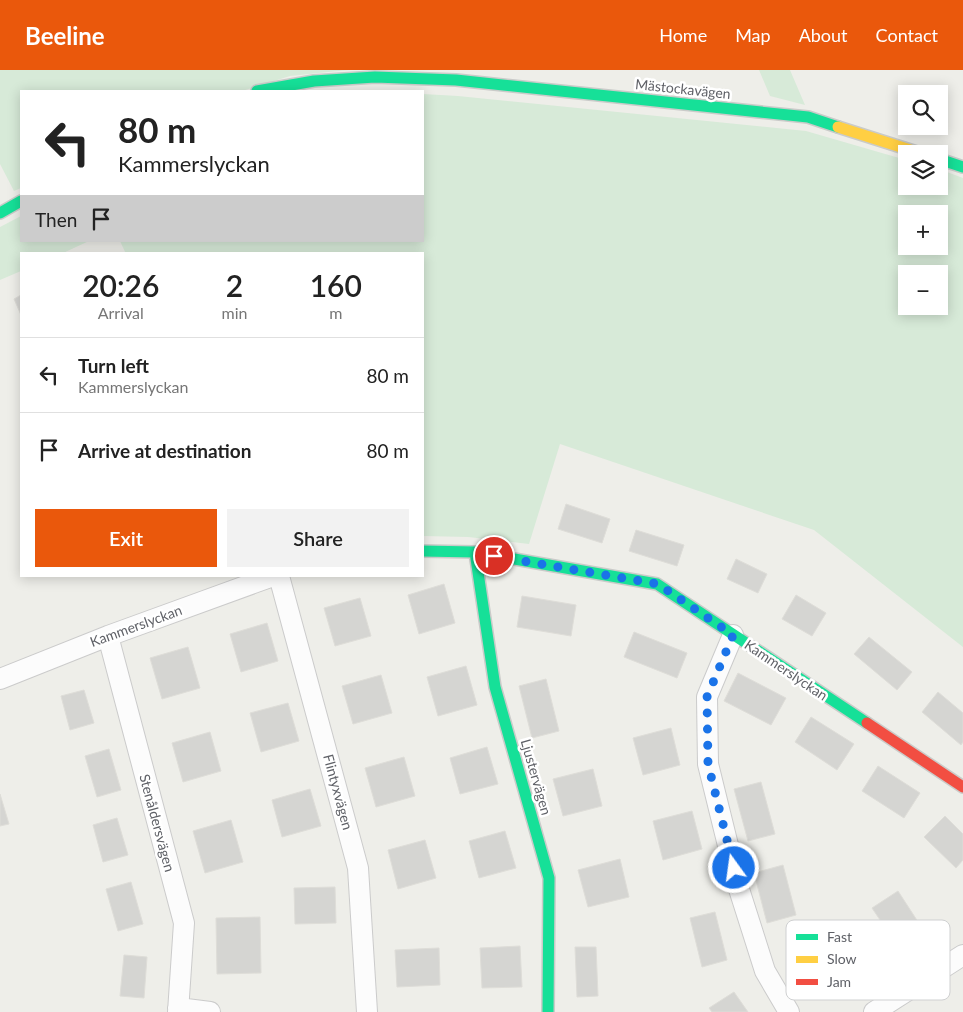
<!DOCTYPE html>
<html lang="en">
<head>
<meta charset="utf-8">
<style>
  :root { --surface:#fff; --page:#f2f2f2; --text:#222; --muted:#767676; --line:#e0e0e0; --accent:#ea580c }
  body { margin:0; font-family:Lato,sans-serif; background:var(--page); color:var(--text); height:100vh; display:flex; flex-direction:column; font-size:19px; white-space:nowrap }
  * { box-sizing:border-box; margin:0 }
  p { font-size:16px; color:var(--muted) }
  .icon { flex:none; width:28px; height:28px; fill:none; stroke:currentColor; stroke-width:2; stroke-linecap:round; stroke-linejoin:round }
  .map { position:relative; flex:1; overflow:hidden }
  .drawer { position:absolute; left:20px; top:182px; width:404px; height:325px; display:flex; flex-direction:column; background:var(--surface); border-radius:0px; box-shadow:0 2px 12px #0003 }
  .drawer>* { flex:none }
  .guide { position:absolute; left:20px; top:20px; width:404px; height:152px; border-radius:0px; box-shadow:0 2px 12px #0003; background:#fff; color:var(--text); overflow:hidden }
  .fabs { position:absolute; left:898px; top:15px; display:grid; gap:10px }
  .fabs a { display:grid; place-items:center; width:50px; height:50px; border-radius:0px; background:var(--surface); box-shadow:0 2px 12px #0003; font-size:25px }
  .pin { position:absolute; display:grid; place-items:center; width:42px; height:42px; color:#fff; margin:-21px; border:2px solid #fff; border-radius:50%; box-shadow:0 1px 5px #0007 }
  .me { position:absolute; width:55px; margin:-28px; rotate:346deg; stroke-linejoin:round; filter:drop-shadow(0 0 4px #0008) }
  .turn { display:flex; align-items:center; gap:18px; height:105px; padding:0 15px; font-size:22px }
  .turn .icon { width:65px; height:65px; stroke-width:2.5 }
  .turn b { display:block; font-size:35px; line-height:42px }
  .then { display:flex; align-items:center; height:48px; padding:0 15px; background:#0003; gap:10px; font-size:19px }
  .eta { display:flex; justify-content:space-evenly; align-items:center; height:85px; text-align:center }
  .eta b { font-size:30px; font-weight:600; line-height:35px }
  .cta { display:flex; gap:10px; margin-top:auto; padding:10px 15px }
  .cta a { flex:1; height:58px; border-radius:0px; background:var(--accent); color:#fff; font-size:20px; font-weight:600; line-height:58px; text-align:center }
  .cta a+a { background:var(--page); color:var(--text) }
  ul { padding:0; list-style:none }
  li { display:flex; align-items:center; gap:15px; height:75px; padding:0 15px; border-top:1px solid var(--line) }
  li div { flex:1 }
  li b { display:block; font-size:19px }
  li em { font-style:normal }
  header { display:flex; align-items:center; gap:30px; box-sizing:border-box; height:70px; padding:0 25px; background:var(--accent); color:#fff }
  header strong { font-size:24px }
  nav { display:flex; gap:28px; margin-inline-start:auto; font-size:18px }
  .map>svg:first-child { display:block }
  .green { fill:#d7ead8; fill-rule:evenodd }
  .building { fill:#d5d5d2; stroke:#deddd8 }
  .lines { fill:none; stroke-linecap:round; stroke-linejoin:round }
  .street-casing { stroke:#cbcbcb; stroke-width:22 }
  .fast-casing { stroke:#cacbc9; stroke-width:14 }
  .slow-casing { stroke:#cacbc9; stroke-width:14 }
  .jam-casing { stroke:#cacbc9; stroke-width:14 }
  .street { stroke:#fcfcfc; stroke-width:20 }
  .fast { stroke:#16e098; stroke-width:11 }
  .slow { stroke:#ffcf43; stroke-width:11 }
  .jam { stroke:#f24e42; stroke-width:11 }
  .route { stroke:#1a73e8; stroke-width:9; stroke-dasharray:0 16.2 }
  .labels { text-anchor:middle; stroke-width:5; stroke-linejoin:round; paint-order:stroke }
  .street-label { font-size:14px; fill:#5f6167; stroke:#fff }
  .key { fill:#fff; stroke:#cfd0d1; stroke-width:1 }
  .key-label { font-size:14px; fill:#5f6167 }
</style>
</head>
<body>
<header>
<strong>Beeline</strong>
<nav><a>Home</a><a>Map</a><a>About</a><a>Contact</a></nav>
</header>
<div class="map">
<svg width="963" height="942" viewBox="0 0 963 942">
  <rect width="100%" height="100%" fill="#eeeee9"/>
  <!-- green -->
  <path class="green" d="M0 0H348L290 6 242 21H21V118L14 121 0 94Z
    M759 0H790L805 35 770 26Z
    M423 24 458 26 806 61 906 90V116H939V99L963 108V577L814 460 560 374 529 474 468 467 423 466 422 184H126L120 171H422ZM906 144H939V176H906ZM906 204H939V236H906Z
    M21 146V171H89L61 184H21V201L0 210V157Z"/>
  <!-- building -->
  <path class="building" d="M21 225V245L14 229Z
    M566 434 610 449 602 473 558 459Z
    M636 460 684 475 677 496 629 481Z
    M736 489 767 504 758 523 727 509Z
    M444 514 455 553 419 564 408 525Z
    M796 525 826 543 812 566 782 549Z
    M522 526 576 535 571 566 517 557Z
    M360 528 371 566 335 576 324 538Z
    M267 553 278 591 241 602 230 564Z
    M634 562 687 583 677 608 624 587Z
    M869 567 912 602 897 620 854 584Z
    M188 577 200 618 162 629 150 588Z
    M466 596 477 635 438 646 427 607Z
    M738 603 786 628 771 655 724 631Z
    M381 605 392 643 353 654 342 616Z
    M546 609 559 661 532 668 519 616Z
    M84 620 94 653 70 660 61 626Z
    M938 622 963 643V672L961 675 922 642Z
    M288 633 299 671 261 682 250 643Z
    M811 647 854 674 837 700 795 672Z
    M671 658 680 695 643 705 633 668Z
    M210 662 221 701 183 712 172 673Z
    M487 677 498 714 460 724 450 688Z
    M109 679 121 720 97 727 85 686Z
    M404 687 415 726 376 737 365 698Z
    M878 696 920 723 904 748 862 721Z
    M593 699 602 736 563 746 553 709Z
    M761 712 775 764 748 771 734 719Z
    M310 719 321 756 282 767 272 730Z
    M0 724 9 754 0 756Z
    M692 741 702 779 663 790 653 751Z
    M945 746 963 764V790L956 798 924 767Z
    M117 748 128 785 103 792 93 755Z
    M231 750 243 792 205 803 193 761Z
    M505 761 516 798 479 808 469 771Z
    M425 770 436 808 398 819 388 780Z
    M620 789 629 827 588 837 578 800Z
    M783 795 796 845 767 853 754 803Z
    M131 812 143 854 118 861 106 819Z
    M335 817 336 853 295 854 294 818Z
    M898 821 922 858 897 875 872 838Z
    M715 842 727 890 702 897 690 848Z
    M260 847 261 903 217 904 216 848Z
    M520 876 522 917 482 918 480 878Z
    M575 877H596L598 926 577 927Z
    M439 878 440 915 397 917 395 880Z
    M124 885 147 887 144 928 120 926Z
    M734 922 748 942H712L709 938Z"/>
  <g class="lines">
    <!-- street casing -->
    <g class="street-casing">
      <path id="street" d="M279 506 358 798 367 942
        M733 565 707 627 708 694 738 816 765 901 789 942
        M108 566 184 853 178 942
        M0 609 108 566 273 506
        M178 938 210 942
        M874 942 963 885"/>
    </g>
    <!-- fast casing -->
    <g class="fast-casing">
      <path id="fast" d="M257 21 314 11 375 7 456 10 808 47 838 57
        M939 89 963 97
        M0 143 21 131
        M422 481 475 482 657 514 867 653
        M475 482 495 617 549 808 548 942"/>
    </g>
    <!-- slow casing -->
    <g class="slow-casing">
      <path id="slow" d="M838 57 923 84"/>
    </g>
    <!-- jam casing -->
    <g class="jam-casing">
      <path id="jam" d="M867 653 963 717"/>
    </g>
    <!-- street -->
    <use href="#street" class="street"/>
    <!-- fast -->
    <use href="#fast" class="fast"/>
    <!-- slow -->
    <use href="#slow" class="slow"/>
    <!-- jam -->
    <use href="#jam" class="jam"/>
  </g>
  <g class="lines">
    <!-- route -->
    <path class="route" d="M494 486 658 514 733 565 707 627 708 694 734 798"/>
  </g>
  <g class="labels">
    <!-- street labels -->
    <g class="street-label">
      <text transform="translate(683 19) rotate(6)" y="5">Mästockavägen</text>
      <text transform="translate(136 556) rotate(-20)" y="5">Kammerslyckan</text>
      <text transform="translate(786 600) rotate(34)" y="5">Kammerslyckan</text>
      <text transform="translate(536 707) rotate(74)" y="5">Ljustervägen</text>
      <text transform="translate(338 722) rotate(75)" y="5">Flintyxvägen</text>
      <text transform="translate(157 753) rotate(75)" y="5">Stenåldersvägen</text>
    </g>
  </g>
  <!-- legend -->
  <rect x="786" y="850" width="164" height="80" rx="8" class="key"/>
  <rect x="796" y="864" width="22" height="6" fill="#16e098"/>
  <rect x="796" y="886" width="22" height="7" fill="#ffcf43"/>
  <rect x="796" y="909" width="22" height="6" fill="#f24e42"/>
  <g class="key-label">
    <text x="827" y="872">Fast</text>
    <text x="827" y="894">Slow</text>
    <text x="827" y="917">Jam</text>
  </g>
</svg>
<div class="fabs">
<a><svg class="icon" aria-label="search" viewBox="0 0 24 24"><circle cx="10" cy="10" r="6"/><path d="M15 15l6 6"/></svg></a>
<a><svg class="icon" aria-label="layers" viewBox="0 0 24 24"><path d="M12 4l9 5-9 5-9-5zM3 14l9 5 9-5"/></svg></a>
<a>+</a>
<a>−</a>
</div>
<div class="pin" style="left:494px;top:486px;background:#d93025"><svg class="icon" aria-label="arrive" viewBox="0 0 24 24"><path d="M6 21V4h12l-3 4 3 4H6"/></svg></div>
<svg class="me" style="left:734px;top:798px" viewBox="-20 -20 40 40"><circle r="17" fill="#1a73e8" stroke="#fff" stroke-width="3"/><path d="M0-11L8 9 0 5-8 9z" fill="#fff"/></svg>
<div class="guide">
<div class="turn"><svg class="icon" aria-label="left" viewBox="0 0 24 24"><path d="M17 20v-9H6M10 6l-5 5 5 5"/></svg><div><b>80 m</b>Kammerslyckan</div></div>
<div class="then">Then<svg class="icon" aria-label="arrive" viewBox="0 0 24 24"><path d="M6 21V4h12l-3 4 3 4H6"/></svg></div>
</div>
<section class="drawer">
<div class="eta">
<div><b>20:26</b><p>Arrival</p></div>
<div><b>2</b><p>min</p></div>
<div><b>160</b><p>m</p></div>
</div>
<ul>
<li><svg class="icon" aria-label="left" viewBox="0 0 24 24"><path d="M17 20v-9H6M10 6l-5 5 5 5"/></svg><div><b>Turn left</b><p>Kammerslyckan</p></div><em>80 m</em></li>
<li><svg class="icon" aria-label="arrive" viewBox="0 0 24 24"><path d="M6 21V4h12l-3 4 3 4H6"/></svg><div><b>Arrive at destination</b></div><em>80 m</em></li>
</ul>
<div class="cta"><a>Exit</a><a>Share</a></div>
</section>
</div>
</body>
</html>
